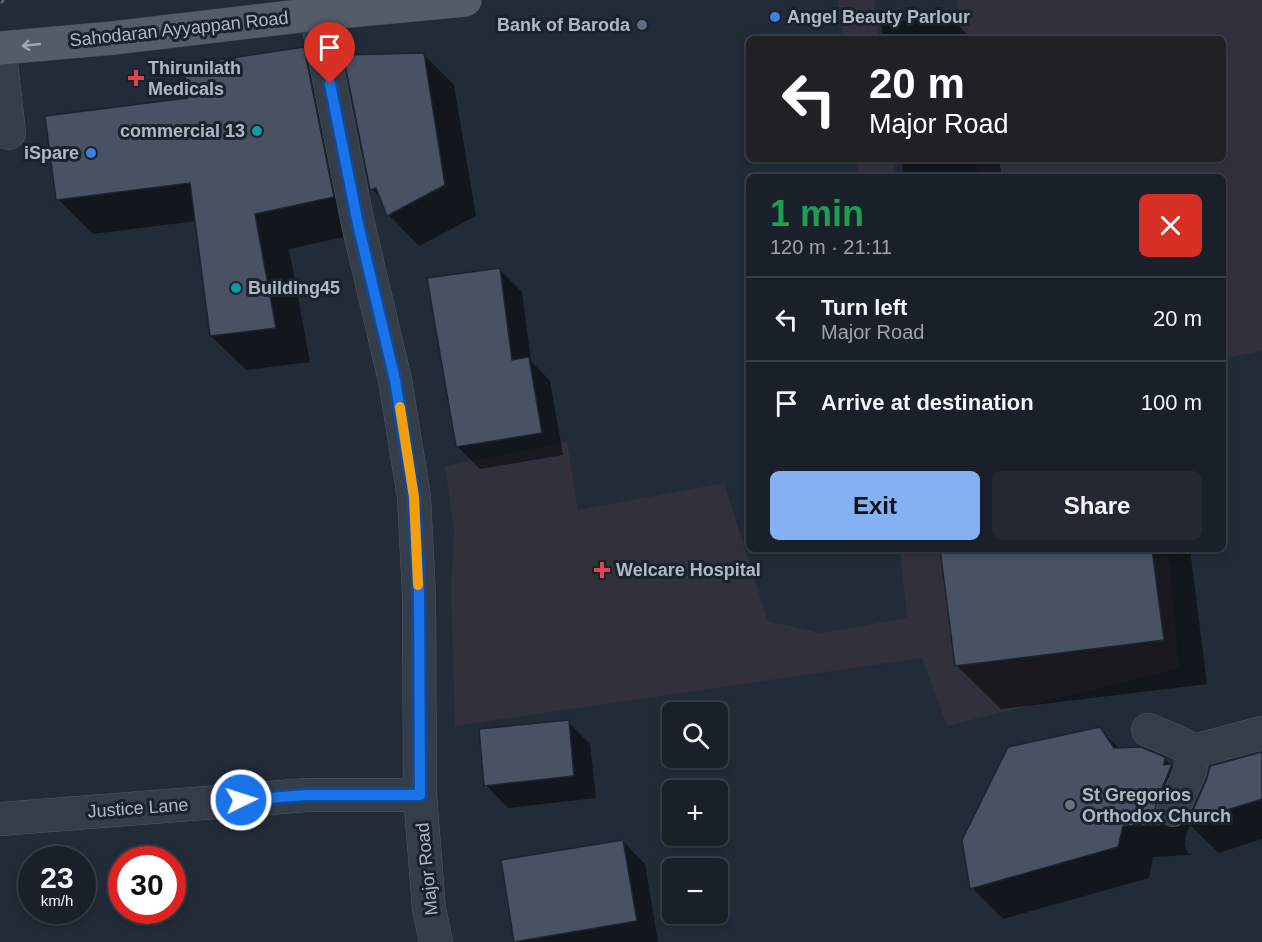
<!DOCTYPE html>
<html lang="en">
<head>
<meta charset="utf-8">
<style>
  :root { --surface:#1a202a; --page:#232832; --text:#f1f3f6; --muted:#9fa3a8; --line:#383e47; --accent:#85b1f4 }
  body { margin:0; font-family:Arial,sans-serif; background:var(--page); color:var(--text); height:100vh; display:flex; flex-direction:column; font-size:22px; white-space:nowrap }
  * { box-sizing:border-box; margin:0 }
  p { font-size:20px; color:var(--muted) }
  .icon { flex:none; width:33px; height:33px; fill:none; stroke:currentColor; stroke-width:2; stroke-linecap:round; stroke-linejoin:round }
  .map { position:relative; flex:1; overflow:hidden }
  .panel { position:absolute; left:746px; top:174px; width:480px; height:378px; display:flex; flex-direction:column; background:var(--surface); border-radius:9px; box-shadow:0 3px 9px #0003,0 0 0 2px var(--line) }
  .panel>* { flex:none }
  .top-card { position:absolute; left:746px; top:36px; width:480px; height:126px; border-radius:9px; box-shadow:0 3px 9px #0003,0 0 0 2px var(--line); background:#202124; color:#fff; overflow:hidden }
  .fabs { position:absolute; left:662px; top:702px; display:grid; gap:12px }
  .fabs a { display:grid; place-items:center; width:66px; height:66px; border-radius:9px; background:var(--surface); box-shadow:0 3px 9px #0003,0 0 0 2px var(--line); font-size:30px }
  .speed { position:absolute; left:18px; top:846px; display:flex; gap:12px; font-size:30px; font-weight:700; text-align:center }
  .speed>* { display:grid; place-content:center; width:78px; height:78px; border-radius:50%; background:var(--surface); box-shadow:0 3px 9px #0003,0 0 0 2px var(--line); line-height:1 }
  .speed small { font-size:15px; font-weight:400 }
  .speed .limit { border:9px solid #d22; background:#fff; color:#111 }
  .pin { position:absolute; display:grid; place-items:center; width:51px; height:51px; color:#fff; margin:-62px -26px; border-radius:50% 50% 50% 0; rotate:-45deg; box-shadow:0 0 6px #0007 }
  .pin .icon { rotate:45deg }
  .me { position:absolute; width:66px; margin:-33px; rotate:86deg; stroke-linejoin:round; filter:drop-shadow(0 0 4px #0008) }
  .turn { display:flex; align-items:center; gap:21px; height:126px; padding:0 24px; font-size:27px }
  .turn .icon { width:78px; height:78px; stroke-width:2.5 }
  .turn b { display:block; font-size:42px; line-height:51px }
  .round { display:grid; place-items:center; flex:none; width:63px; height:63px; border-radius:9px; background:var(--page) }
  .headline { display:flex; align-items:center; justify-content:space-between; height:102px; padding:0 24px }
  h1 { font-size:36px; font-weight:700; line-height:45px; color:#1e9e55 }
  .button { display:flex; gap:12px; margin-top:auto; padding:12px 24px }
  .button a { flex:1; height:69px; border-radius:9px; background:var(--accent); color:#111; font-size:24px; font-weight:700; line-height:69px; text-align:center }
  .button a+a { background:var(--page); color:var(--text) }
  ul { padding:0; list-style:none }
  li { display:flex; align-items:center; gap:18px; height:84px; padding:0 24px; border-top:2px solid var(--line) }
  li div { flex:1 }
  li b { display:block; font-size:22px }
  li em { font-style:normal }
  .map>svg:first-child { display:block }
  .medical { fill:#31303d }
  .shadow { fill:#0007 }
  .building { fill:#485262; stroke:#1c242f; stroke-width:1.5 }
  .lines { fill:none; stroke-linecap:round; stroke-linejoin:round }
  .minor-casing { stroke:#505863; stroke-width:34 }
  .major-casing { stroke:#3e4652; stroke-width:34 }
  .minor { stroke:#353d49; stroke-width:33 }
  .major { stroke:#535c69; stroke-width:33 }
  .rail-casing { stroke:#576170; stroke-width:7 }
  .rail { stroke:#1a222d; stroke-width:4.5; stroke-dasharray:14; stroke-linecap:butt }
  .oneway { stroke:#9da6b3 }
  .route-casing { stroke:#114b97; stroke-width:15 }
  .route { stroke:#1a73e8; stroke-width:10 }
  .slow { stroke:#f59e0b; stroke-width:10 }
  .shop-dot { fill:#3f7fe0; stroke:#1a222d; stroke-width:2 }
  .service-dot { fill:#5c6f8a; stroke:#1a222d; stroke-width:2 }
  .health-dot { fill:#e0444e; stroke:#1a222d; stroke-width:2 }
  .culture-dot { fill:#0f9aa8; stroke:#1a222d; stroke-width:2 }
  .worship-dot { fill:#6b7280; stroke:#1a222d; stroke-width:2 }
  .labels { text-anchor:middle; stroke-width:6; stroke-linejoin:round; paint-order:stroke }
  .poi-label { font-size:18px; font-weight:bold; fill:#b0b8c5; stroke:#1a222d; text-anchor:start }
  .street-label { font-size:18px; fill:#b0b8c5; stroke:#1a222d }
</style>
</head>
<body>
<div class="map">
<svg width="1262" height="942" viewBox="0 0 1262 942">
  <rect width="100%" height="100%" fill="#222b38"/>
  <!-- medical -->
  <path class="medical" d="M838 0H874L879 39H842Z
    M957 0H1262V351L1223 358 1222 177H978L976 159H1222V39H962Z
    M856 159H894L896 177H858Z
    M567 442 578 510 724 483 768 621 820 633 907 618 900 549H1168L1179 668 947 726 922 658 455 726 451 591 454 530 445 466Z"/>
  <!-- shadow -->
  <path class="shadow" d="M947 14 972 39H884L881 24Z
    M303 49 338 84 367 232 289 249 310 362 246 370 211 336 196 221 93 234 58 199 189 99Z
    M423 54 454 85 476 216 419 246 389 215 382 199 372 189Z
    M901 159H999L1002 177H904Z
    M500 270 522 292 531 361 550 381 563 455 480 469 457 446Z
    M942 549H1190L1207 684 1001 709 956 665Z
    M568 722 590 744 596 798 508 808 486 785Z
    M1099 728 1121 750 1164 759 1202 795 1262 754V839L1219 853 1190 825 1186 835 1185 845 1188 853 1191 855 1153 857 1149 878 1003 919 972 888Z
    M623 841 645 864 658 942H517L516 941Z"/>
  <!-- building -->
  <path class="building" d="M304 47 334 197 255 214 276 328 210 336 190 183 56 200 45 116 187 98 184 65Z
    M424 53 445 185 387 216 376 188 370 190 343 55Z
    M500 268 512 360 529 357 542 433 456 447 427 278Z
    M940 549H1152L1164 640 955 666Z
    M569 720 574 776 484 786 479 729Z
    M1100 727 1114 748 1141 747 1165 757 1164 765 1172 764 1156 803 1155 813 1158 821 1162 825 1123 826 1118 847 970 889 962 840 1008 747Z
    M1262 752V799L1186 823 1190 817 1207 778 1210 766Z
    M623 840 637 921 514 942 501 860Z"/>
  <g class="lines">
    <!-- minor casing -->
    <g class="minor-casing">
      <path id="minor" d="M316 14 358 224 395 380 414 497 419 595 420 795 429 909 436 942
        M0 54 9 133
        M1148 730 1177 742 1194 751 1262 733
        M1173 810 1190 771 1194 751
        M0 819 307 795H420"/>
    </g>
    <!-- major casing -->
    <g class="major-casing">
      <path id="major" d="M0 48 113 38 316 14 465 0"/>
    </g>
    <!-- minor -->
    <use href="#minor" class="minor"/>
    <!-- major -->
    <use href="#major" class="major"/>
    <!-- rail casing -->
    <g class="rail-casing">
      <path id="rail" d="M0 0H1"/>
    </g>
    <!-- rail -->
    <use href="#rail" class="rail"/>
  </g>
  <!-- one-way arrows -->
  <defs><path id="oneway-shaft" d="M-6 0H5M1.5-3L5.5 0L1.5 3" fill="none" stroke-width="1.6" stroke-linecap="round" stroke-linejoin="round" transform="scale(1.5)"/></defs>
  <use class="oneway" href="#oneway-shaft" transform="translate(31 45) rotate(174)"/>
  <g class="lines">
    <!-- route casing -->
    <g class="route-casing">
      <path id="route" d="M241 800 307 795H420L419 595 414 497 395 380 358 224 330 84"/>
    </g>
    <!-- route -->
    <use href="#route" class="route"/>
    <!-- slow -->
    <path class="slow" d="M400 407 414 497 418 585"/>
  </g>
  <!-- markers -->
  <g class="shop-dot">
    <circle cx="775" cy="17" r="6"/>
    <circle cx="91" cy="153" r="6"/>
  </g>
  <circle class="service-dot" cx="642" cy="25" r="6"/>
  <g class="health-dot">
    <path d="M133 69h6v6h6v6h-6v6h-6v-6h-6v-6h6z"/>
    <path d="M599 561h6v6h6v6h-6v6h-6v-6h-6v-6h6z"/>
  </g>
  <g class="culture-dot">
    <circle cx="257" cy="131" r="6"/>
    <circle cx="236" cy="288" r="6"/>
  </g>
  <circle class="worship-dot" cx="1070" cy="805" r="6"/>
  <g class="labels">
    <!-- poi labels -->
    <g class="poi-label">
      <text x="787" y="23">Angel Beauty Parlour</text>
      <text x="630" y="31" text-anchor="end">Bank of Baroda</text>
      <text x="148" y="74">Thirunilath<tspan x="148" dy="21">Medicals</tspan></text>
      <text x="245" y="137" text-anchor="end">commercial 13</text>
      <text x="79" y="159" text-anchor="end">iSpare</text>
      <text x="248" y="294">Building45</text>
      <text x="616" y="576">Welcare Hospital</text>
      <text x="1082" y="801">St Gregorios<tspan x="1082" dy="21">Orthodox Church</tspan></text>
    </g>
    <!-- street labels -->
    <g class="street-label">
      <text transform="translate(179 29) rotate(-6)" y="6">Sahodaran Ayyappan Road</text>
      <text transform="translate(138 808) rotate(-4)" y="6">Justice Lane</text>
      <text transform="translate(427 869) rotate(-96)" y="6">Major Road</text>
    </g>
  </g>
</svg>
<div class="fabs">
<a><svg class="icon" aria-label="search" viewBox="0 0 24 24"><circle cx="10" cy="10" r="6"/><path d="M15 15l6 6"/></svg></a>
<a>+</a>
<a>−</a>
</div>
<div class="speed"><div>23<small>km/h</small></div><div class="limit">30</div></div>
<div class="pin" style="left:330px;top:84px;background:#d93025"><svg class="icon" aria-label="arrive" viewBox="0 0 24 24"><path d="M6 21V4h12l-3 4 3 4H6"/></svg></div>
<svg class="me" style="left:241px;top:800px" viewBox="-20 -20 40 40"><circle r="17" fill="#1a73e8" stroke="#fff" stroke-width="3"/><path d="M0-11L8 9 0 5-8 9z" fill="#fff"/></svg>
<div class="top-card">
<div class="turn"><svg class="icon" aria-label="left" viewBox="0 0 24 24"><path d="M17 20v-9H6M10 6l-5 5 5 5"/></svg><div><b>20 m</b>Major Road</div></div>
</div>
<section class="panel">
<div class="headline"><div><h1>1 min</h1><p>120 m · 21:11</p></div><a class="round" style="background:#d93025;color:#fff"><svg class="icon" aria-label="close" viewBox="0 0 24 24"><path d="M6 6l12 12M18 6L6 18"/></svg></a></div>
<ul>
<li><svg class="icon" aria-label="left" viewBox="0 0 24 24"><path d="M17 20v-9H6M10 6l-5 5 5 5"/></svg><div><b>Turn left</b><p>Major Road</p></div><em>20 m</em></li>
<li><svg class="icon" aria-label="arrive" viewBox="0 0 24 24"><path d="M6 21V4h12l-3 4 3 4H6"/></svg><div><b>Arrive at destination</b></div><em>100 m</em></li>
</ul>
<div class="button"><a>Exit</a><a>Share</a></div>
</section>
</div>
</body>
</html>
